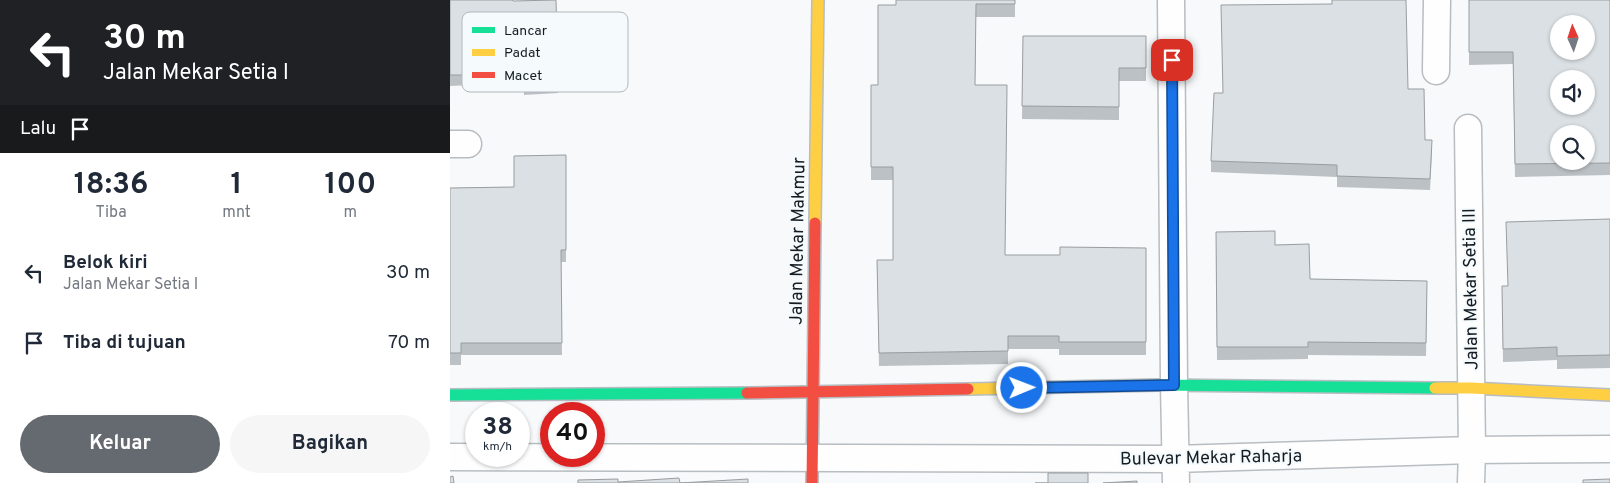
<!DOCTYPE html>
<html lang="id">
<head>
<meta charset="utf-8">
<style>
  :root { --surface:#fff; --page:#f6f6f7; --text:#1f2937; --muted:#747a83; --accent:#646a6f }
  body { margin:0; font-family:Overpass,sans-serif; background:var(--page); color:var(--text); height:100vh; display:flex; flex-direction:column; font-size:19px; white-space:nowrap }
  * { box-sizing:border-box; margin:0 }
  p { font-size:16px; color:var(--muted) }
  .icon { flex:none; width:28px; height:28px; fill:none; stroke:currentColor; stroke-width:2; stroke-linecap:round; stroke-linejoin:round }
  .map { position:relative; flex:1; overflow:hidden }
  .panel { display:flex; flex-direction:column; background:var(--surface); width:450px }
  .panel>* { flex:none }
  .hud { background:#202124; color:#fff; overflow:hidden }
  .needle { width:32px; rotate:357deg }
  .controls { position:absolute; left:1100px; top:15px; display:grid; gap:10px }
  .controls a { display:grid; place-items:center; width:45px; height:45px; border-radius:50%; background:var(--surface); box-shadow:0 1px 4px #0004; font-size:25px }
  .speed { position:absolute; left:15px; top:402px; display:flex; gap:10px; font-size:25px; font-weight:700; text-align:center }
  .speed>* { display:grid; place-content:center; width:65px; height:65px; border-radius:50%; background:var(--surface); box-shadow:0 1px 4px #0004; line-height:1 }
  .speed small { font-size:12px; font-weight:400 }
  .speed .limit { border:8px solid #d22; background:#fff; color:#111 }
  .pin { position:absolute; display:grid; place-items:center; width:42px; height:42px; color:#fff; margin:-21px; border-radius:10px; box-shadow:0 2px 8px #0006 }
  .me { position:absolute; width:55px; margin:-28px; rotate:89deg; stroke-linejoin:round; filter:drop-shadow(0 0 4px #0008) }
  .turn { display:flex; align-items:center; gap:18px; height:105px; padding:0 20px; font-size:22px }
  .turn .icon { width:65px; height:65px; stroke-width:2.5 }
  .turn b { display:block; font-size:35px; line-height:42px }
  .then { display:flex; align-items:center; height:48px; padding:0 20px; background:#0003; gap:10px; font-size:19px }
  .eta { display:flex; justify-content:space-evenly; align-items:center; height:85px; text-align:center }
  .eta b { font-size:30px; font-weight:700; line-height:35px }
  .primary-button { display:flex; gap:10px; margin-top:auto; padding:10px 20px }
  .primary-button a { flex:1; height:58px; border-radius:30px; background:var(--accent); color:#fff; font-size:20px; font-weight:700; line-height:58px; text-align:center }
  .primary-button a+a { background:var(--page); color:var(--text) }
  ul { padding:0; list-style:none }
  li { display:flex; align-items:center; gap:15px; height:70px; padding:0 20px }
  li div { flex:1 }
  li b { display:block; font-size:19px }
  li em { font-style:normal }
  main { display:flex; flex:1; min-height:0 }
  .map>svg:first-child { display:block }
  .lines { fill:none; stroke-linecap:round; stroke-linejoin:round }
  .street-casing { stroke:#b8bdc1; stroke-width:29 }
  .fast-casing { stroke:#b8bdc1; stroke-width:14 }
  .slow-casing { stroke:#b8bdc1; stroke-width:14 }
  .jam-casing { stroke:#b8bdc1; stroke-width:14 }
  .street { stroke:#fefefe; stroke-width:26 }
  .fast { stroke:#16e098; stroke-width:11 }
  .slow { stroke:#ffcf43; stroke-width:11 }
  .jam { stroke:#f24e42; stroke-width:11 }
  .wall { fill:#bbc1c4 }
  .building { fill:#dae0e4; stroke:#999da0; fill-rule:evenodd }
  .route-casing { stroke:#114b97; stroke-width:12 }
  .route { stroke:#1a73e8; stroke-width:9 }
  .labels { text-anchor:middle; stroke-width:4; stroke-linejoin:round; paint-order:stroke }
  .street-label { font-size:18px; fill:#151d23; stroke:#f5fafd }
  .key { fill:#f5fafd; stroke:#b2b8bc; stroke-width:1 }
  .key-label { font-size:14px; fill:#151d23 }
</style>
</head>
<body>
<main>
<section class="panel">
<div class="hud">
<div class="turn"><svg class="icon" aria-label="left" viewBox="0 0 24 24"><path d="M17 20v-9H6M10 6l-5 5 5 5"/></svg><div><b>30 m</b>Jalan Mekar Setia I</div></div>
<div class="then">Lalu<svg class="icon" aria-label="arrive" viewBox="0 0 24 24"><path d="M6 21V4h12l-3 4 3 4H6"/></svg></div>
</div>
<div class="eta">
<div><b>18:36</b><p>Tiba</p></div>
<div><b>1</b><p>mnt</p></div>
<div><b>100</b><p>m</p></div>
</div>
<ul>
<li><svg class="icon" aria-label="left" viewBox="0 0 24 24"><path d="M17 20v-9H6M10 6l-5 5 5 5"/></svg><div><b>Belok kiri</b><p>Jalan Mekar Setia I</p></div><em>30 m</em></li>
<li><svg class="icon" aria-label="arrive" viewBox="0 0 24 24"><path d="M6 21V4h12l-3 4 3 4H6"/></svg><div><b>Tiba di tujuan</b></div><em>70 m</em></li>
</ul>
<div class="primary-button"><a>Keluar</a><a>Bagikan</a></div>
</section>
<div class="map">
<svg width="1160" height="483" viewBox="0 0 1160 483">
  <rect width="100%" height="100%" fill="#f7f9fb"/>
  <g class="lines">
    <!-- street casing -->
    <g class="street-casing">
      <path id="street" d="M721 0 724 385 726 483
        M986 71 987 0
        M1018 128 1022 450 1021 483
        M0 144H18
        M0 457 725 459 1022 450 1160 449"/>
    </g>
    <!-- fast casing -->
    <g class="fast-casing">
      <path id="fast" d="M709 385 985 388
        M0 395 297 393"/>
    </g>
    <!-- slow casing -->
    <g class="slow-casing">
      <path id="slow" d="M365 223 368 0
        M985 388H1021L1160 395
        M518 389 709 385"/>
    </g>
    <!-- jam casing -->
    <g class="jam-casing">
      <path id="jam" d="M297 393 518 389
        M362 483 365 223"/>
    </g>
    <!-- street -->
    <use href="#street" class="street"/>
    <!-- fast -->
    <use href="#fast" class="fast"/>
    <!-- slow -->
    <use href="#slow" class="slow"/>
    <!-- jam -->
    <use href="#jam" class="jam"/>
  </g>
  <!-- wall -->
  <path class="wall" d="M0 0 63 1 106 0 108 93 74 95 73 61 22 62V85L0 86Z
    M565 0V17H526L525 85 555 255H610L696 248V355H609V349H558V364L429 366 427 260H443V180H421V85H428L446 5Z
    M1019 0H1160V175L1065 177 1063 64 1019 65Z
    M573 36H696V81H669V120L572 119Z
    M958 89 975 140 982 151 980 190 887 187V177L761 172V161L773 93Z
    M116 155V262H111L112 355H11V365H0V188L64 187Z
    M1160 219V368L1107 369V360L1053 362 1052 286H1057Z
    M766 232 825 245 860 279 977 281 976 356 858 355V359L767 360Z"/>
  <!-- building -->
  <path class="building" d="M0 0H62L63 1 106 0 108 83 74 84 73 50 22 52V75H0Z
    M446 0H565V4H526L525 85H557L555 255H610V247L696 248V342H609V336H558V351L429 353 427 260H443V167H421V85H428V5H446Z
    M882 0H956L958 89H974L975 140H982L980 179 887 176V165L761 161 764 93H773L771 5 882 4Z
    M1019 0H1160V163L1065 164 1063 52H1019ZM1109 24H1136V51H1109ZM1109 79H1136V106H1109ZM1109 134H1136V161H1109Z
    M573 36H696V68H669V107L572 106Z
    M116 155V250H111L112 343H11V353H0V188L64 187V156Z
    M1160 219V355L1107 356V347L1053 349 1052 286H1058L1056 222Z
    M825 231V245L859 244 860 279 977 281 976 343 858 342V347H767L766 232Z
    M598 473H638V483H585H598Z
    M3 476 4 483H0V477Z
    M229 478 230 483 298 479V483H128V480L168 479V482Z
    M1160 479V483H1133V480Z
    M687 481V483H653Z"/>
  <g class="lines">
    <!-- route casing -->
    <g class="route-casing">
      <path id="route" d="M572 388 724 385 722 60"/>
    </g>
    <!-- route -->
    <use href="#route" class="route"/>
  </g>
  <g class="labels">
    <!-- street labels -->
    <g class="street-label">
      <text transform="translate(347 241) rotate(-89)" y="6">Jalan Mekar Makmur</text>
      <text transform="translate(1020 289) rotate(-91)" y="6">Jalan Mekar Setia III</text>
      <text transform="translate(761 457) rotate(-1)" y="6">Bulevar Mekar Raharja</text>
    </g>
  </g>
  <!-- legend -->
  <rect x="12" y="12" width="166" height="80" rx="8" class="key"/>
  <rect x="22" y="27" width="23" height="6" fill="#16e098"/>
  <rect x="22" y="49" width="23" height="7" fill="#ffcf43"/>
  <rect x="22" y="72" width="23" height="6" fill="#f24e42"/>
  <g class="key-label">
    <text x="54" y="35">Lancar</text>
    <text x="54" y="57">Padat</text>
    <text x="54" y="80">Macet</text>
  </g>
</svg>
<div class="controls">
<a><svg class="needle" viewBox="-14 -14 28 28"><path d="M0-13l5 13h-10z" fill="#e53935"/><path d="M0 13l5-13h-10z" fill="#747a83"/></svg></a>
<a><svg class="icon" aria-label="sound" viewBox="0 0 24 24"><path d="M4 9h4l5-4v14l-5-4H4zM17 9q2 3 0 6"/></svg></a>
<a><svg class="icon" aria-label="search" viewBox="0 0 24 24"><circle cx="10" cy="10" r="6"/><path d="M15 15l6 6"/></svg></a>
</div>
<div class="speed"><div>38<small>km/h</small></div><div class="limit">40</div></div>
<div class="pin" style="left:722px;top:60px;background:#d93025"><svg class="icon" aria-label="arrive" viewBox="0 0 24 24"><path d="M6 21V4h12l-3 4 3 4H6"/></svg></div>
<svg class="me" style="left:572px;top:388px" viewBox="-20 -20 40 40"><circle r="17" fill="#1a73e8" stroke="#fff" stroke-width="3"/><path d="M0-11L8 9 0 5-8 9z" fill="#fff"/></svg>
</div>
</main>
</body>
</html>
